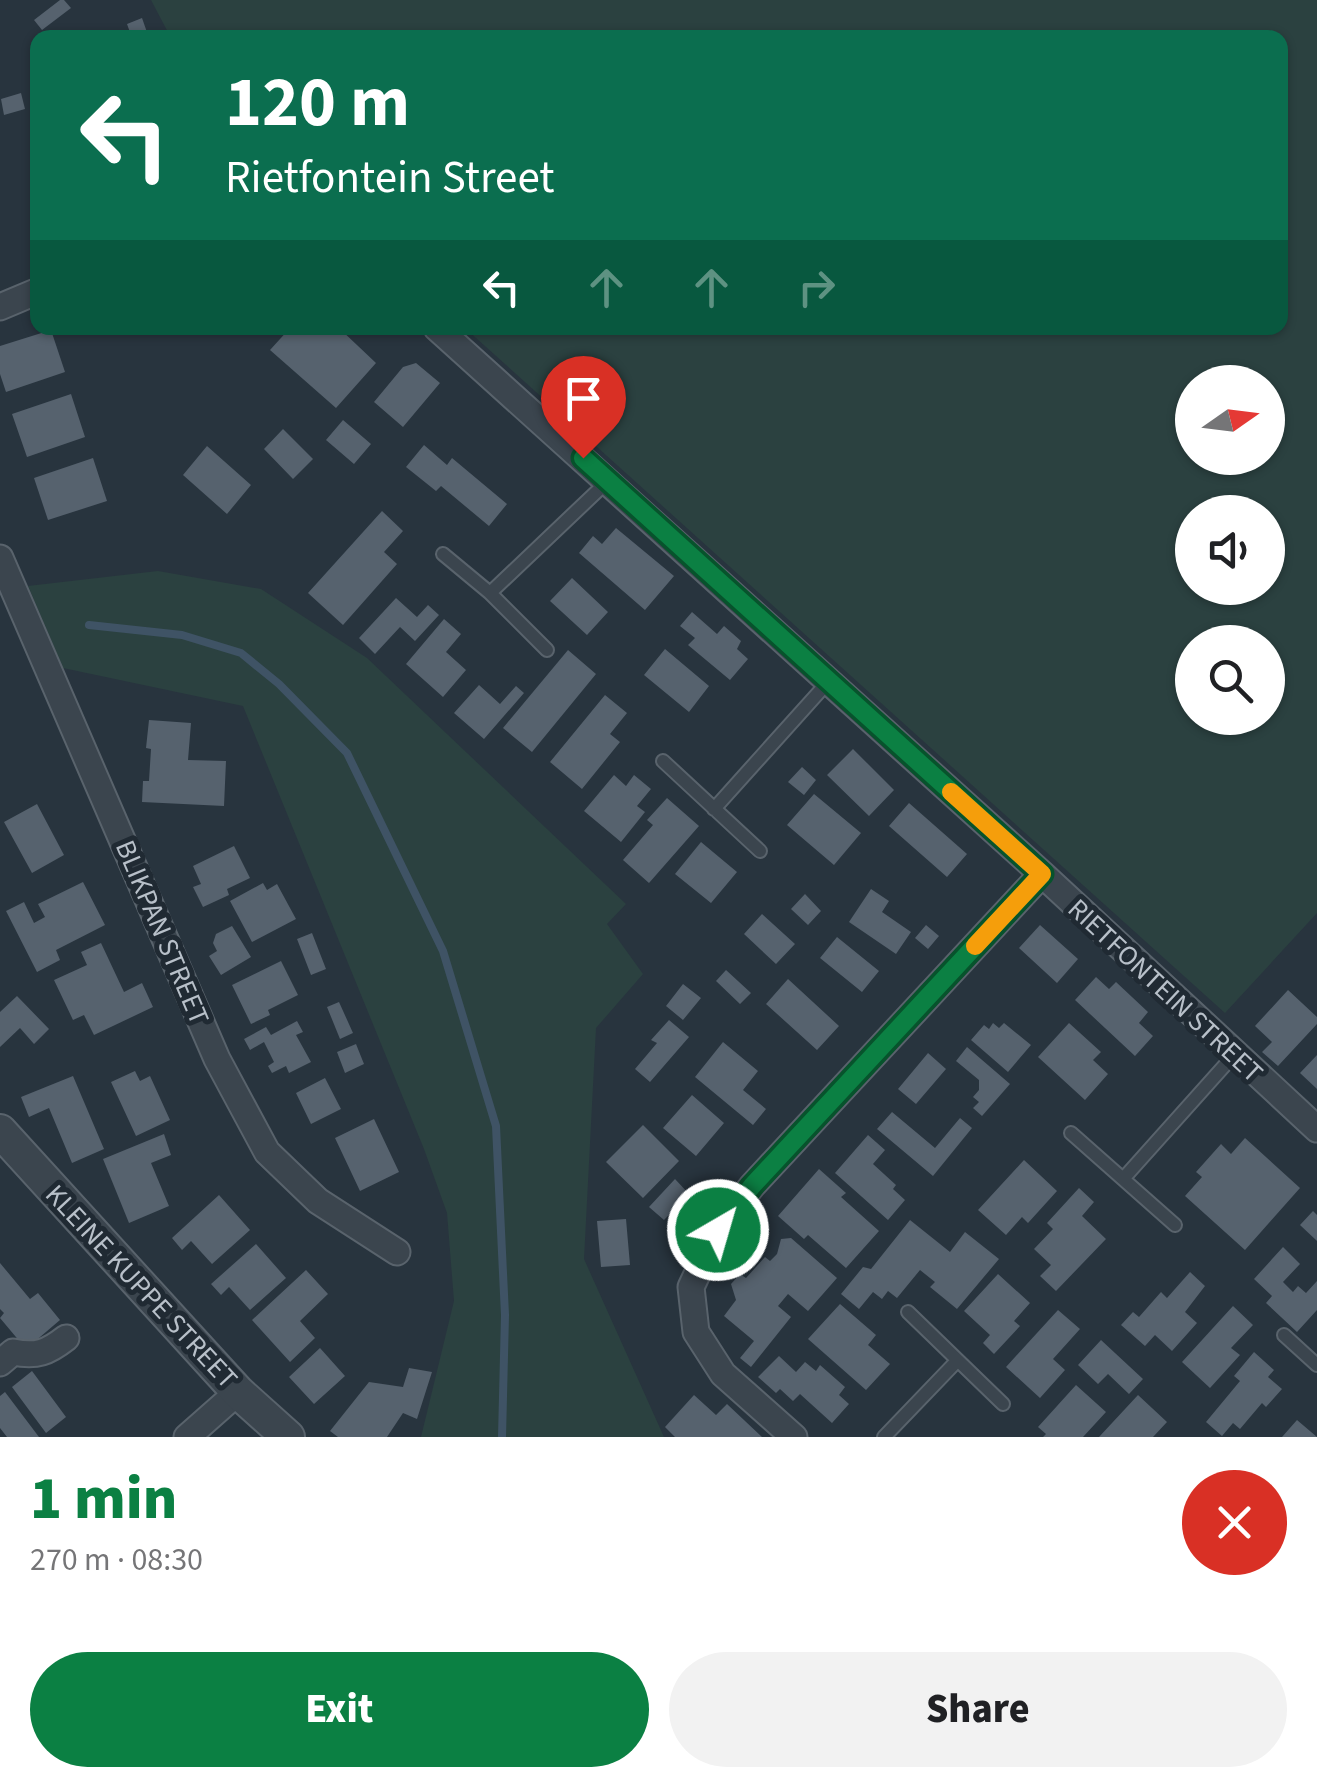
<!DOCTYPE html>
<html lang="en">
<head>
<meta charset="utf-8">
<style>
  :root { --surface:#fff; --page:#f2f2f2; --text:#202124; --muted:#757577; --accent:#0b8043 }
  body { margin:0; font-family:"Source Sans 3",sans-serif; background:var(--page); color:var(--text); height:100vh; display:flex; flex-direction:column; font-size:38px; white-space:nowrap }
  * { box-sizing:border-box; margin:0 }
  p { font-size:32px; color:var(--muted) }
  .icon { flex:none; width:55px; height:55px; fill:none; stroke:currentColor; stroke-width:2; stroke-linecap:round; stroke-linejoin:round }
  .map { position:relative; height:1437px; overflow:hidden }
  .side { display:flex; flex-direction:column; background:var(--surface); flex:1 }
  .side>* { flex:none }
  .hud { position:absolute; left:30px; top:30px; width:1258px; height:305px; border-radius:20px; box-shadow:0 2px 8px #0004; background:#0b6e4f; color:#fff; overflow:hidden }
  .needle { width:65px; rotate:76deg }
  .tools { position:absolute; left:1175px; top:365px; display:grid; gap:20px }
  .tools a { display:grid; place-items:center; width:110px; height:110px; border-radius:50%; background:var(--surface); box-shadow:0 2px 8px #0004; font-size:50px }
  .pin { position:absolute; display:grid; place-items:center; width:85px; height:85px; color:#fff; margin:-102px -42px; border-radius:50% 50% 50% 0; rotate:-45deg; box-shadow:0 0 10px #0007 }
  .pin .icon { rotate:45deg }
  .me { position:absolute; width:110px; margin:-55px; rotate:38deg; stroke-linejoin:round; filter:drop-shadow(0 0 8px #0008) }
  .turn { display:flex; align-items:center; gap:35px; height:210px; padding:0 30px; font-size:45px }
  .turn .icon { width:130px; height:130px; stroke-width:2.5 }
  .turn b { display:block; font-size:70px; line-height:85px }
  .lanes { display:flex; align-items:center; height:95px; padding:0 30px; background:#0003; justify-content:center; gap:50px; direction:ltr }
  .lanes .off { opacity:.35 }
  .round { display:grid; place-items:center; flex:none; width:105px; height:105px; border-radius:52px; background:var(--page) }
  .overview { display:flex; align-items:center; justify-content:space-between; height:170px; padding:0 30px }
  h1 { font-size:60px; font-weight:800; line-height:75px; color:var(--accent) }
  .button { display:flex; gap:20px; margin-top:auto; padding:20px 30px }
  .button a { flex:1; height:115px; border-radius:60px; background:var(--accent); color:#fff; font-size:40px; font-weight:800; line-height:115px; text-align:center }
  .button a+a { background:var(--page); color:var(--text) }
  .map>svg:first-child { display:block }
  .green { fill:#2b4140; fill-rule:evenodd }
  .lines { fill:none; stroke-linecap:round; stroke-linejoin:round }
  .stream { stroke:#3f5365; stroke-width:8 }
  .building { fill:#56626e }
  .service-casing { stroke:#59636c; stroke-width:16 }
  .minor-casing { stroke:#59636c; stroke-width:29 }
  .tertiary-casing { stroke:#59636c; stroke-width:36 }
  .service { stroke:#3b454e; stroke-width:12 }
  .minor { stroke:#3b454e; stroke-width:25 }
  .tertiary { stroke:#3b454e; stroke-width:32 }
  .route-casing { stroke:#07532c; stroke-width:25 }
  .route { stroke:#0b8043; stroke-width:18 }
  .slow { stroke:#f59e0b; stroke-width:18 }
  .labels { text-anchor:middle; stroke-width:10; stroke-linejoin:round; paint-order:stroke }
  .street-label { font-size:28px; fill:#b8c0c9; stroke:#202a33 }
</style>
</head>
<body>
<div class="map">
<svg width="1317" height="1437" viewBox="0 0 1317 1437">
  <rect width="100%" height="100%" fill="#28343e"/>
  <!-- green -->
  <path class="green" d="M151 0H1317V913L1225 1013 465 328H1280V38H171ZM1192 382H1268V458H1192ZM1192 512H1268V588H1192ZM1192 642H1268V718H1192Z
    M158 571 261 589 367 658 626 904 607 924 643 974 596 1028 584 1259 664 1437H421L454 1301 447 1213 424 1149 243 706 63 668 28 586Z"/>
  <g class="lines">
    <!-- stream -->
    <path class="stream" d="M89 625 182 635 241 653 279 684 347 753 443 951 496 1126 505 1315 502 1437"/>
  </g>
  <!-- building -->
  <path class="building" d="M60 0H64L71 8 42 30 34 20Z
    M142 18 149 38H132L127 24Z
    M21 93 25 109 4 115 1 99Z
    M290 328H339L376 363 336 408 270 350Z
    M51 330 65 372 6 392 0 374V346Z
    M416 363 440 383 403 427 374 402 403 367Z
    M71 394 85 437 27 457 12 414Z
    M343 420 371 444 354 464 326 440Z
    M283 429 313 459 293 479 264 449Z
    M424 445 447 465 452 458 507 504 489 526 441 486 436 491 406 467Z
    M207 446 251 485 227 514 183 475Z
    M93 458 107 501 48 520 34 478Z
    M382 511 403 531 384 552 397 564 343 625 308 593Z
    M616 528 674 576 645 610 579 553 593 536 602 544Z
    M572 578 608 612 587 635 550 601Z
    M396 598 417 617 428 605 439 615 415 641 400 627 375 654 359 638Z
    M692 612 717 634 724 626 741 641 737 649 748 659 730 680 688 645 695 638 680 626Z
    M444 619 461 634 446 652 466 670 443 697 406 664Z
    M665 649 709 686 689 712 644 675Z
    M568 650 596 674 532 752 503 728Z
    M479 685 500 704 516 686 524 693 484 739 454 713Z
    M605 695 627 713 610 734 620 742 582 789 550 762Z
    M149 720 191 723 188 760 226 761 224 806 142 802 143 781H149L151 749 146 748Z
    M853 749 894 790 869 816 827 775Z
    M802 767 816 780 804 795 788 782Z
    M614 775 626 786 634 775 651 789 637 806 645 812 621 842 584 811Z
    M814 794 861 833 834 865 787 825Z
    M667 798 699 826 649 883 623 860 653 825 647 820Z
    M909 803 967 854 947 877 889 826Z
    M37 804 64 855 32 873 4 822Z
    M701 842 737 872 711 903 675 874Z
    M234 846 250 878 227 889 229 895 203 907 193 887 201 884 193 866Z
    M83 882 105 925 56 950 60 960 37 972 6 911 24 902 34 923 45 917 38 904Z
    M263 883 267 890 277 884 296 919 252 942 230 901Z
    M871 889 889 901 882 912 911 932 896 954 849 922Z
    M805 894 821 911 808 925 791 909Z
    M762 914 795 944 776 964 744 934Z
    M926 925 939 936 928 949 915 938Z
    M1040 925 1078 959 1057 983 1019 948Z
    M232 926 251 957 221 975 209 956 217 951 213 943 216 934Z
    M312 933 326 969 311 975 297 939Z
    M837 937 879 971 862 992 820 958Z
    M101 943 124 992 142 983 153 1007 94 1035 84 1015 73 1020 54 980 87 965 81 952Z
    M281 961 298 995 268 1010 270 1015 251 1024 232 985Z
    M726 970 751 993 740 1004 716 981Z
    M1096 977 1109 989 1116 982 1148 1012 1139 1023 1153 1036 1135 1056 1075 1000Z
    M788 979 839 1026 817 1050 766 1004Z
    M683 984 701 998 683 1020 666 1006Z
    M1288 990 1317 1017V1024L1278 1066 1262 1052 1272 1042 1255 1026Z
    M17 996 49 1029 34 1044 20 1028 0 1047V1012Z
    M339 1002 353 1033 340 1039 327 1007Z
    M669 1020 689 1037 650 1082 635 1069 657 1043 651 1040Z
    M297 1021 303 1032 296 1035 311 1062 289 1073 286 1066 272 1073 268 1066 274 1062 264 1042 250 1050 244 1039 266 1027 271 1035Z
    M993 1023 999 1028 1004 1023 1031 1045 1008 1072 971 1040 984 1025 989 1029Z
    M1069 1023 1101 1052 1093 1060 1108 1074 1085 1100 1038 1057Z
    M723 1042 758 1071 743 1090 766 1109 753 1125 695 1077Z
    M356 1044 364 1064 345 1073 337 1052Z
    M967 1047 1010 1084 982 1116 973 1108 979 1102 973 1097 979 1090V1080L956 1061Z
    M928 1053 946 1069 916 1104 898 1089Z
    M1317 1055V1089L1300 1073Z
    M135 1071 140 1081 150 1076 170 1120 136 1136 111 1082Z
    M73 1076 104 1149 72 1163 49 1108 29 1117 21 1097Z
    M325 1078 341 1109 311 1124 296 1093Z
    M692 1095 724 1123 696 1156 663 1128Z
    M892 1112 935 1148 960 1118 972 1128 933 1176 877 1129Z
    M374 1119 399 1172 360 1191 335 1138Z
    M643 1125 679 1161 643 1198 606 1162Z
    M164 1134 171 1155 151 1163 169 1206 129 1223 103 1159Z
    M868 1135 885 1150 873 1164 896 1185 893 1189 905 1200 888 1220 835 1173Z
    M1245 1138 1300 1188 1245 1250 1185 1196 1202 1177 1196 1172 1221 1144 1231 1154Z
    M1024 1160 1057 1191 1028 1223 1022 1217 1006 1235 978 1210Z
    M819 1169 846 1193 841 1197 879 1231 846 1268 808 1235 804 1239 778 1216Z
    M675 1179 689 1194 664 1220 649 1207Z
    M1079 1188 1094 1202 1082 1216 1106 1239 1056 1291 1040 1276 1051 1265 1034 1249 1053 1229 1047 1223Z
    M219 1195 250 1230 212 1264 191 1241 182 1250 172 1238Z
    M1313 1211 1317 1215V1241L1300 1225Z
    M626 1219 630 1265 601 1267 597 1221Z
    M910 1220 950 1252 965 1232 999 1259 957 1309 930 1287 935 1282 920 1270 897 1298 888 1291 882 1299 873 1292 859 1309 841 1294 863 1267 871 1269Z
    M791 1238 837 1278 808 1311 788 1294 778 1306 791 1317 751 1367 740 1358 754 1341 724 1316 736 1300 731 1284 740 1274 746 1278 765 1257 770 1261 777 1254 781 1239Z
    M256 1244 286 1278 250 1310 229 1287 221 1295 211 1284Z
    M1283 1247 1300 1264 1283 1282 1293 1292 1298 1286 1306 1293 1317 1281V1310L1297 1332 1266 1303 1272 1296 1254 1279Z
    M0 1263 30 1299 38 1293 60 1320 26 1349 0 1318 4 1313 0 1309Z
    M306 1270 328 1294 300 1321 315 1338 290 1362 252 1320Z
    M1190 1272 1205 1286 1185 1312 1197 1323 1172 1351 1155 1335 1145 1346 1121 1325 1133 1312 1139 1317 1161 1292 1167 1298Z
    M998 1274 1030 1303 1014 1321 1020 1326 994 1354 983 1343 990 1335 964 1311Z
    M840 1304 876 1335 868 1345 890 1364 866 1390 808 1339Z
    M1233 1306 1253 1325 1231 1348 1240 1355 1210 1388 1182 1362Z
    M1058 1310 1080 1329 1053 1359 1065 1370 1040 1398 1006 1367Z
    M1101 1340 1143 1379 1129 1394 1108 1374 1098 1384 1078 1365Z
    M320 1348 345 1376 314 1404 289 1377Z
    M1254 1352 1274 1370 1268 1377 1282 1389 1266 1407 1262 1403 1240 1429 1233 1423 1222 1436 1206 1422 1240 1381 1234 1376Z
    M779 1356 796 1372 805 1362 816 1371 820 1365 845 1387 839 1395 849 1404 832 1423 800 1394 793 1401 780 1389 776 1393 758 1377Z
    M409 1368 432 1372 417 1419 403 1413 387 1437H338L330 1431 369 1382 403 1387Z
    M32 1371 66 1417 46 1433 12 1387Z
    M1076 1385 1106 1412 1083 1437H1043L1046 1434 1038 1427Z
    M5 1392 39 1437H7L0 1428V1396Z
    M694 1395 716 1415 727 1404 762 1437H675L665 1427Z
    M1138 1395 1167 1422 1153 1437H1099Z
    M1297 1420 1317 1437H1282Z"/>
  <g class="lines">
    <!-- service casing -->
    <g class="service-casing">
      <path id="service" d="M443 554 490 593 547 650
        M490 593 609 480
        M663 761 760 851
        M714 809 829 681
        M1071 1133 1175 1225
        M1123 1179 1234 1055
        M908 1312 1003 1404
        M1284 1335 1317 1365
        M884 1437 956 1362"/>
    </g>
    <!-- minor casing -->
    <g class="minor-casing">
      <path id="minor" d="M0 307 38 291
        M437 328 1042 874 1317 1129
        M0 558 217 1059 267 1152 318 1201 397 1252
        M0 1363 13 1352C37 1357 48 1352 66 1338
        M187 1437 238 1392
        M794 1437 723 1374 696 1332 691 1287 718 1230 752 1186 1042 874"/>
    </g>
    <!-- tertiary casing -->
    <g class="tertiary-casing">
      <path id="tertiary" d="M0 1131 238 1392 288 1437"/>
    </g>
    <!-- service -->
    <use href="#service" class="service"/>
    <!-- minor -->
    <use href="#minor" class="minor"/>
    <!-- tertiary -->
    <use href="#tertiary" class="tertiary"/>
  </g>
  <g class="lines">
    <!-- route casing -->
    <g class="route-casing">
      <path id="route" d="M583 458 1042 874 752 1186 718 1230"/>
    </g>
    <!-- route -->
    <use href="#route" class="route"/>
    <!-- slow -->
    <path class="slow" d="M951 792 1042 874 975 946"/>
  </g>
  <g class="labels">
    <!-- street labels -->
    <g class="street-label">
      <text transform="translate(163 932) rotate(67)" y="10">BLIKPAN STREET</text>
      <text transform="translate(1166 990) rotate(43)" y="10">RIETFONTEIN STREET</text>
      <text transform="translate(142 1286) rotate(47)" y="10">KLEINE KUPPE STREET</text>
    </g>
  </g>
</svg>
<div class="tools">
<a><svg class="needle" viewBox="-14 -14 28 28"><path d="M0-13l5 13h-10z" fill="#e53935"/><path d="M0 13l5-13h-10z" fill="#757577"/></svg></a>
<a><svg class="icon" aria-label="sound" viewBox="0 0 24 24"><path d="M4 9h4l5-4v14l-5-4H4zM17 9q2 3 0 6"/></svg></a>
<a><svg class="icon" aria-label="search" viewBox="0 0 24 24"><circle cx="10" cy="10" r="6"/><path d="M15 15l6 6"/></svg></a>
</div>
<div class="pin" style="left:583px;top:458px;background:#d93025"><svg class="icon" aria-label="arrive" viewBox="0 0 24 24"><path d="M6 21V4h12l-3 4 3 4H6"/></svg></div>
<svg class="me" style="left:718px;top:1230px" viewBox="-20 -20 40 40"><circle r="17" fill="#0b8043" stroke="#fff" stroke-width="3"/><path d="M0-11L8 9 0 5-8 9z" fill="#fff"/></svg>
<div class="hud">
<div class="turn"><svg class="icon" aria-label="left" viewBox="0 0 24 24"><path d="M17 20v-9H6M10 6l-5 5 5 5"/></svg><div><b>120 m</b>Rietfontein Street</div></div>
<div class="lanes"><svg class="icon" aria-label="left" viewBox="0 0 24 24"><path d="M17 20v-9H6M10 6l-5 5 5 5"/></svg><svg class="icon off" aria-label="ahead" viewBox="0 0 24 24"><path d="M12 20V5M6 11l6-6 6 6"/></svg><svg class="icon off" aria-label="ahead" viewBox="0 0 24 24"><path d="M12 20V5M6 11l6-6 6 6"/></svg><svg class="icon off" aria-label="right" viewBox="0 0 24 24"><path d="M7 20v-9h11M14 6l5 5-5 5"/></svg></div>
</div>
</div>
<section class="side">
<div class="overview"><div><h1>1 min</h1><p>270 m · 08:30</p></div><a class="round" style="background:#d93025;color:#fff"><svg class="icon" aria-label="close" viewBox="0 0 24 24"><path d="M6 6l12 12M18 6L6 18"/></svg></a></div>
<div class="button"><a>Exit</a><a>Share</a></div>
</section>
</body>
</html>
